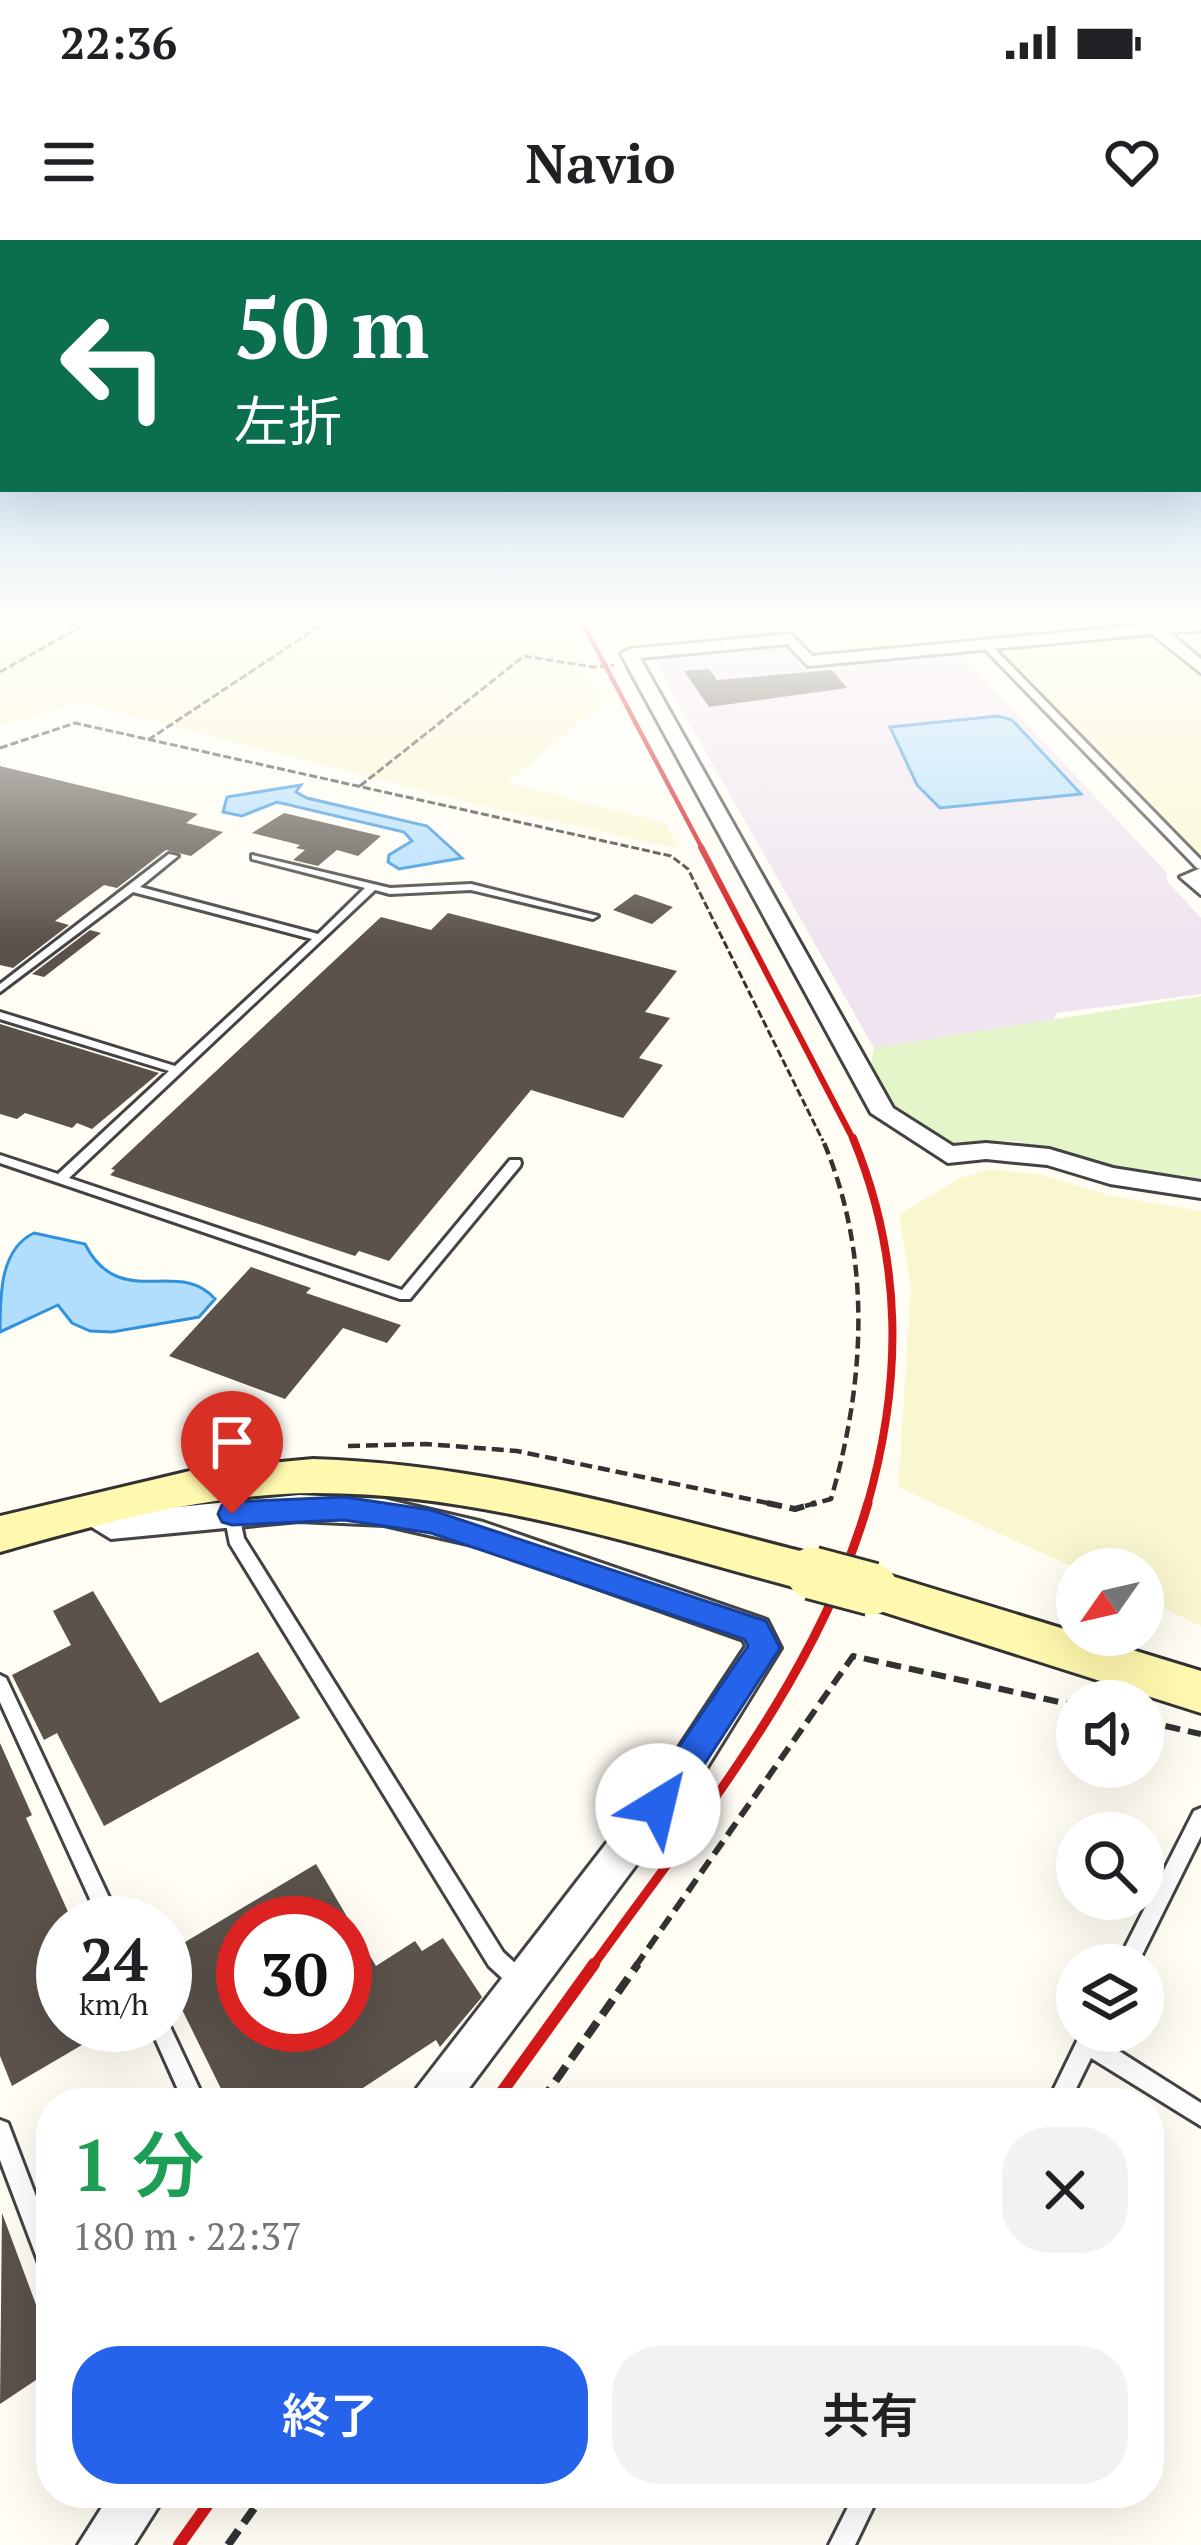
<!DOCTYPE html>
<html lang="ja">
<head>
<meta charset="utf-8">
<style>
  :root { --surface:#fff; --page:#f2f2f2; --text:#202124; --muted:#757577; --accent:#2563eb }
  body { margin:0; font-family:"PT Serif","Noto Sans JP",serif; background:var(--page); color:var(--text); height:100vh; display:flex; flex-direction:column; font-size:45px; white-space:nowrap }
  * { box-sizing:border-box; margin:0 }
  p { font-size:39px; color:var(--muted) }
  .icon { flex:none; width:66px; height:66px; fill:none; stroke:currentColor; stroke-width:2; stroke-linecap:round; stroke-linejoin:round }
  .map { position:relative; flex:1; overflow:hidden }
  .drawer { position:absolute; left:36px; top:1848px; width:1128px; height:420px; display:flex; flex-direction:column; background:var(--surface); border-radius:48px; box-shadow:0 12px 48px #0002 }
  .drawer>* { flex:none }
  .guide { position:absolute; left:0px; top:0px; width:1203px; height:252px; box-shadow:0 12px 48px #0002; background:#0b6e4f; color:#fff; overflow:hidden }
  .needle { width:78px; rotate:236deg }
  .tools { position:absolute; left:1056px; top:1308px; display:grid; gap:24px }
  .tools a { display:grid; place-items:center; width:108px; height:108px; border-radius:50%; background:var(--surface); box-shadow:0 12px 48px #0002; font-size:60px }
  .speed { position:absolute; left:36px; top:1656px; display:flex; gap:24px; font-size:60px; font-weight:700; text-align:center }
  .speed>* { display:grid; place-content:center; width:156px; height:156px; border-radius:50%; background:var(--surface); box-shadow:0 12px 48px #0002; line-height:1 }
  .speed small { font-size:30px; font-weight:400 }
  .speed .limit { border:18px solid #d22; background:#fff; color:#111 }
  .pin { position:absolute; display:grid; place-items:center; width:102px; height:102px; color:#fff; margin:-123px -51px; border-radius:50% 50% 50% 0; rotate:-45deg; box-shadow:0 0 12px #0007 }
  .pin .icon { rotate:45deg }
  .me { position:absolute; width:132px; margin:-66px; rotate:36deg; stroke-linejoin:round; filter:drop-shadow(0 0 9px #0008) }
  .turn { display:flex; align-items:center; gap:42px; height:252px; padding:0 36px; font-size:54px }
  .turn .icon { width:156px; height:156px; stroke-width:2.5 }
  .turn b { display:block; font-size:84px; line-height:102px }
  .round { display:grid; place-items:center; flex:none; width:126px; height:126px; border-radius:48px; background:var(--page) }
  .headline { display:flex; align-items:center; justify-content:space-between; height:204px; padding:0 36px }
  h1 { font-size:72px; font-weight:600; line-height:90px; color:#1e9e55 }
  .cta { display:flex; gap:24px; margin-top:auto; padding:24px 36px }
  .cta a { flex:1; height:138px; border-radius:48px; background:var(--accent); color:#fff; font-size:48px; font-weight:600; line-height:138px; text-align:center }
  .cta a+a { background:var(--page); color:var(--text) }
  .status { display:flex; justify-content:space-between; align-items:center; height:84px; padding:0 60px; background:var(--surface); direction:ltr }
  .status svg { height:33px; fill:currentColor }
  header { display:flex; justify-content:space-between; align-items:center; height:156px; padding:0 36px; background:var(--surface); font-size:54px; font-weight:600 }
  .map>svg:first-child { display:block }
  .industrial { fill:#efe4ef }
  .farmland { fill:#f9f7d0 }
  .pitch { fill:#e5f5ca }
  .water { fill:#b2defd; stroke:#3092dd; stroke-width:3 }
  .building { fill:#5a524b; fill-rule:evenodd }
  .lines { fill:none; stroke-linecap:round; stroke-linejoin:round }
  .lane-casing { stroke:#434343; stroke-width:6 }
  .street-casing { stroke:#434343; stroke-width:6 }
  .secondary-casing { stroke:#323232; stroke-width:6 }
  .path-far3 { stroke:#323232; stroke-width:3; stroke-dasharray:8 3; stroke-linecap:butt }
  .path-far2 { stroke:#323232; stroke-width:4.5; stroke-dasharray:12 6; stroke-linecap:butt }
  .path-far1 { stroke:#323232; stroke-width:6; stroke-dasharray:15 8; stroke-linecap:butt }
  .path { stroke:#323232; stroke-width:8; stroke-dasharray:18 9; stroke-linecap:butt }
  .lane { fill:#fff; fill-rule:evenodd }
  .street { fill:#fff; fill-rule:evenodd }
  .secondary { fill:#fff9af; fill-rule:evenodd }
  .rail-far4 { stroke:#d21719; stroke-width:4.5 }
  .rail-far3 { stroke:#d21719; stroke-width:6 }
  .rail-far2 { stroke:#d21719; stroke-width:8 }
  .rail-far1 { stroke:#d21719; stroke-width:9 }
  .rail { stroke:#d21719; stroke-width:12 }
  .secondary-bridge-casing { stroke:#323232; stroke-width:57; stroke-linecap:butt }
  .secondary-bridge { stroke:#fff9af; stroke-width:51 }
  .route { fill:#2563eb; stroke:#184099; stroke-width:3 }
</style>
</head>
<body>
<div class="status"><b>22:36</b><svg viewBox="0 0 49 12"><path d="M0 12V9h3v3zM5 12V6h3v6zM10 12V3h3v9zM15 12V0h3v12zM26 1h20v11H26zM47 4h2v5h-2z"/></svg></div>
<header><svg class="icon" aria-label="menu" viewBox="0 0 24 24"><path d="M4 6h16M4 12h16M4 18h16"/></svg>Navio<svg class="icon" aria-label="heart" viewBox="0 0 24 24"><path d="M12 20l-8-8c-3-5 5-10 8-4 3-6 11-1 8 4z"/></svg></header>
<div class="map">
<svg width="1201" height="2305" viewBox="0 0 1201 2305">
  <rect width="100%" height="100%" fill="#fffdf4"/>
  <!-- industrial -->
  <path class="industrial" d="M778 404 786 406 802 429 962 415 1167 633V641L1201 678V754L1057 773 1050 786 874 808 654 421Z"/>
  <!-- farmland -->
  <path class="farmland" d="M0 378H559L603 463 507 543 664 582 680 609 478 565 79 462 0 486Z
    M597 378H1201V622L987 400 811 417 796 395 618 412Z
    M990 929 1043 935 1111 956 1201 971V1386L1143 1359V1329H1077L898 1247 911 1050 899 975 960 938Z"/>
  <!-- pitch -->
  <path class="pitch" d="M1201 756V951L1016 901 946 903 892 871 870 828 874 808Z"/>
  <!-- water -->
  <path class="water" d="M998 476 1012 480 1081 554 940 568 917 545 890 487Z
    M301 545 296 552 307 558 427 586 462 618 399 629 388 622 389 615 412 601 404 592 277 562 242 576 223 572 227 557Z
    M34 993 85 1004C119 1072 179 1017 215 1059L199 1077 112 1092 90 1091 72 1083 58 1065 0 1092C0 1055 0 1009 34 993Z"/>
  <!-- building -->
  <path class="building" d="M709 429 717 440 832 430 847 448 709 467 684 431Z
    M0 526 198 574 186 583 223 592 191 616 166 610 117 648 104 645 55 681 69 685 13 728 0 725Z
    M284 573 381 596 358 616 337 610 318 626 293 620 305 610 296 608 300 605 252 593Z
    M635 654 673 667 652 684 613 670Z
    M448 673 677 731 645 772 670 778 639 818 663 825 623 878 531 850 389 1021 359 1011 355 1016 110 935 115 930 111 929 381 677 431 690Z
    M90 690 101 693 44 737 32 734Z
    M0 784 159 833 92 889 77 883 72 888 25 873 17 879 0 874Z
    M251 1027 311 1048 306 1053 401 1085 387 1103 343 1088 285 1159 169 1116Z
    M93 1351 160 1463 258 1412 300 1478 104 1586 57 1493 44 1500 12 1435 71 1405 53 1371Z
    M0 1503 32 1575 26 1578 73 1683H63V1785H116L12 1846 0 1816Z
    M316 1624 376 1726 415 1701 422 1711 443 1698 482 1757 440 1807 436 1800 340 1863H228L165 1735V1714ZM243 1683H345V1785H243Z
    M2 1973 51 2105V2130L0 2164Z"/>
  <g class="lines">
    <!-- lane casing -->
    <g class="lane-casing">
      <path id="lane" d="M983 403H989L1201 620V629L1197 628 983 407Z
        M169 614 178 616 140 647 318 694 365 648 252 619V615L390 648 471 644 598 676 593 679 471 650 390 654 375 650 69 938 402 1050 510 920H520L521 923 520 926 410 1059H400L0 923V915L58 934 169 831 0 779V772L175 826 312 699 133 652 0 752V744Z
        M232 1268 238 1270 244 1298 503 1712 528 1735 531 1742 528 1749 521 1752 514 1749 489 1726 230 1304 224 1274 226 1270Z
        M0 1435 6 1438 121 1683H101L0 1462Z
        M1201 1568V1596L1137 1725H1116L1194 1571Z
        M165 1777 166 1778 206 1863H184L149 1785H165Z
        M1082 1791H1103L1100 1799 1201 1863V1886L1091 1818 1069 1863H1047Z
        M0 1880 8 1883 51 1996V2037L43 2034 0 1920Z
        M855 2253H880L855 2305H829Z"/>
    </g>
    <!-- street casing -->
    <g class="street-casing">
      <path id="street" d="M1151 380 1159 384 1201 380V390L1170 393 1201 419V433L1152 394 808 426 787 404 640 418 893 868 953 906 986 903 1049 909 1113 928 1201 942V958L1110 944 1047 925 986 919 948 923 871 873 621 414 629 409 791 394 812 416 1143 385Z
        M1201 628V655L1180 637Z
        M299 1255 384 1259 483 1282 767 1380 781 1408 696 1545 458 1863H411L417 1848 670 1521 746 1406 743 1400 481 1307 384 1285 299 1281 111 1299 77 1278 72 1269 77 1260 88 1256 117 1273Z
        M111 2253H167L134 2305H78Z"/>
    </g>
    <!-- secondary casing -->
    <g class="secondary-casing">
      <path id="secondary" d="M313 1219C485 1224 646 1272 812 1314L828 1320 835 1333 828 1346 812 1352C649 1309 483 1252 313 1253 206 1254 102 1283 0 1312V1276L194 1230Z
        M872 1330 1201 1431V1473L855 1363 849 1349 855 1335Z"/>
    </g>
    <!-- path-far3 -->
    <path class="path-far3" d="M960 378 970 388
      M0 432 96 378
      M148 500 332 378
      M0 508 75 483 671 616 688 629 823 901
      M360 546 524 416 593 427 614 425"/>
    <!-- path-far2 -->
    <path class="path-far2" d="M348 1206 426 1204 517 1211 782 1266
      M805 1266 831 1259C866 1139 872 1014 822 898"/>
    <!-- path-far1 -->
    <path class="path-far1" d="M767 1263 795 1269 816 1263
      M1143 1481 1201 1494
      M635 1727 853 1416 1077 1466"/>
    <!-- path -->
    <path class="path" d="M540 1863 638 1724
      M228 2305 265 2253"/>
    <!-- lane -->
    <use href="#lane" class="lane"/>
    <!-- street -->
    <use href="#street" class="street"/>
    <!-- secondary -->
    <use href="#secondary" class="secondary"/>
    <!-- rail-far4 -->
    <path class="rail-far4" d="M580 378 703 610"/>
    <!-- rail-far3 -->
    <path class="rail-far3" d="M701 607 854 901"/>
    <!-- rail-far2 -->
    <path class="rail-far2" d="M853 898C903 1019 903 1140 867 1266"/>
    <!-- rail-far1 -->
    <path class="rail-far1" d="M592 1727C696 1582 818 1437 868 1263"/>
    <!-- rail -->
    <path class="rail" d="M494 1863 594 1724
      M179 2305 216 2253"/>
    <!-- secondary-bridge casing -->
    <g class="secondary-bridge-casing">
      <path id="secondary-bridge" d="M812 1333 872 1349"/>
    </g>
    <!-- secondary-bridge -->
    <use href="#secondary-bridge" class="secondary-bridge"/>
  </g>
  <!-- sky -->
  <linearGradient id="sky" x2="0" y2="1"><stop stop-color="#92c5f0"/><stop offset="0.54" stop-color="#fffefa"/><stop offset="1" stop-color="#fffefa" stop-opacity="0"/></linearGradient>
  <rect width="1201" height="701" fill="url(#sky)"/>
  <!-- route -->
  <path class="route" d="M344 1257 431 1270 766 1381 780 1408 670 1577 658 1582 646 1577 641 1566 646 1555 748 1406 744 1399 431 1293 344 1280 232 1285 222 1282 218 1274 222 1265 232 1262Z"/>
</svg>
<div class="tools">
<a><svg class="needle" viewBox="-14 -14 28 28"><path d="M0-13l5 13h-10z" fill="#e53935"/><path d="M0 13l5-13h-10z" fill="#757577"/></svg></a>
<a><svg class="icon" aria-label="sound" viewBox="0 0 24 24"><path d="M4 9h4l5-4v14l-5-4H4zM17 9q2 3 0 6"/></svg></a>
<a><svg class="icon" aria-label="search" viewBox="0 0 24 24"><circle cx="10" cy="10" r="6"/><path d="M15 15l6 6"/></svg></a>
<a><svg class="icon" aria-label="layers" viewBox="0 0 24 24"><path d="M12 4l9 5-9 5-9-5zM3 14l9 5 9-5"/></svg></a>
</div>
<div class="speed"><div>24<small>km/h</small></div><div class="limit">30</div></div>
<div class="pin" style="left:232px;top:1274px;background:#d93025"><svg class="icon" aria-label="arrive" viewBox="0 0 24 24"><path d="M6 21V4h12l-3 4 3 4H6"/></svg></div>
<svg class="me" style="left:658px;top:1566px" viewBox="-20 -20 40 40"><circle r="19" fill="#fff"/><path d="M0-13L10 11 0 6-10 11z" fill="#2563eb"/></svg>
<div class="guide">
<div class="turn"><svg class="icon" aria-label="left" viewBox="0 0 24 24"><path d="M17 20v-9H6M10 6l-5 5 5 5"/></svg><div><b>50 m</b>左折</div></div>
</div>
<section class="drawer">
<div class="headline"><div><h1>1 分</h1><p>180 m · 22:37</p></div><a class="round"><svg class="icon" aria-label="close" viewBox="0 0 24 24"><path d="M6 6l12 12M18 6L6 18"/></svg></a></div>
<div class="cta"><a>終了</a><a>共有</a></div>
</section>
</div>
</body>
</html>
